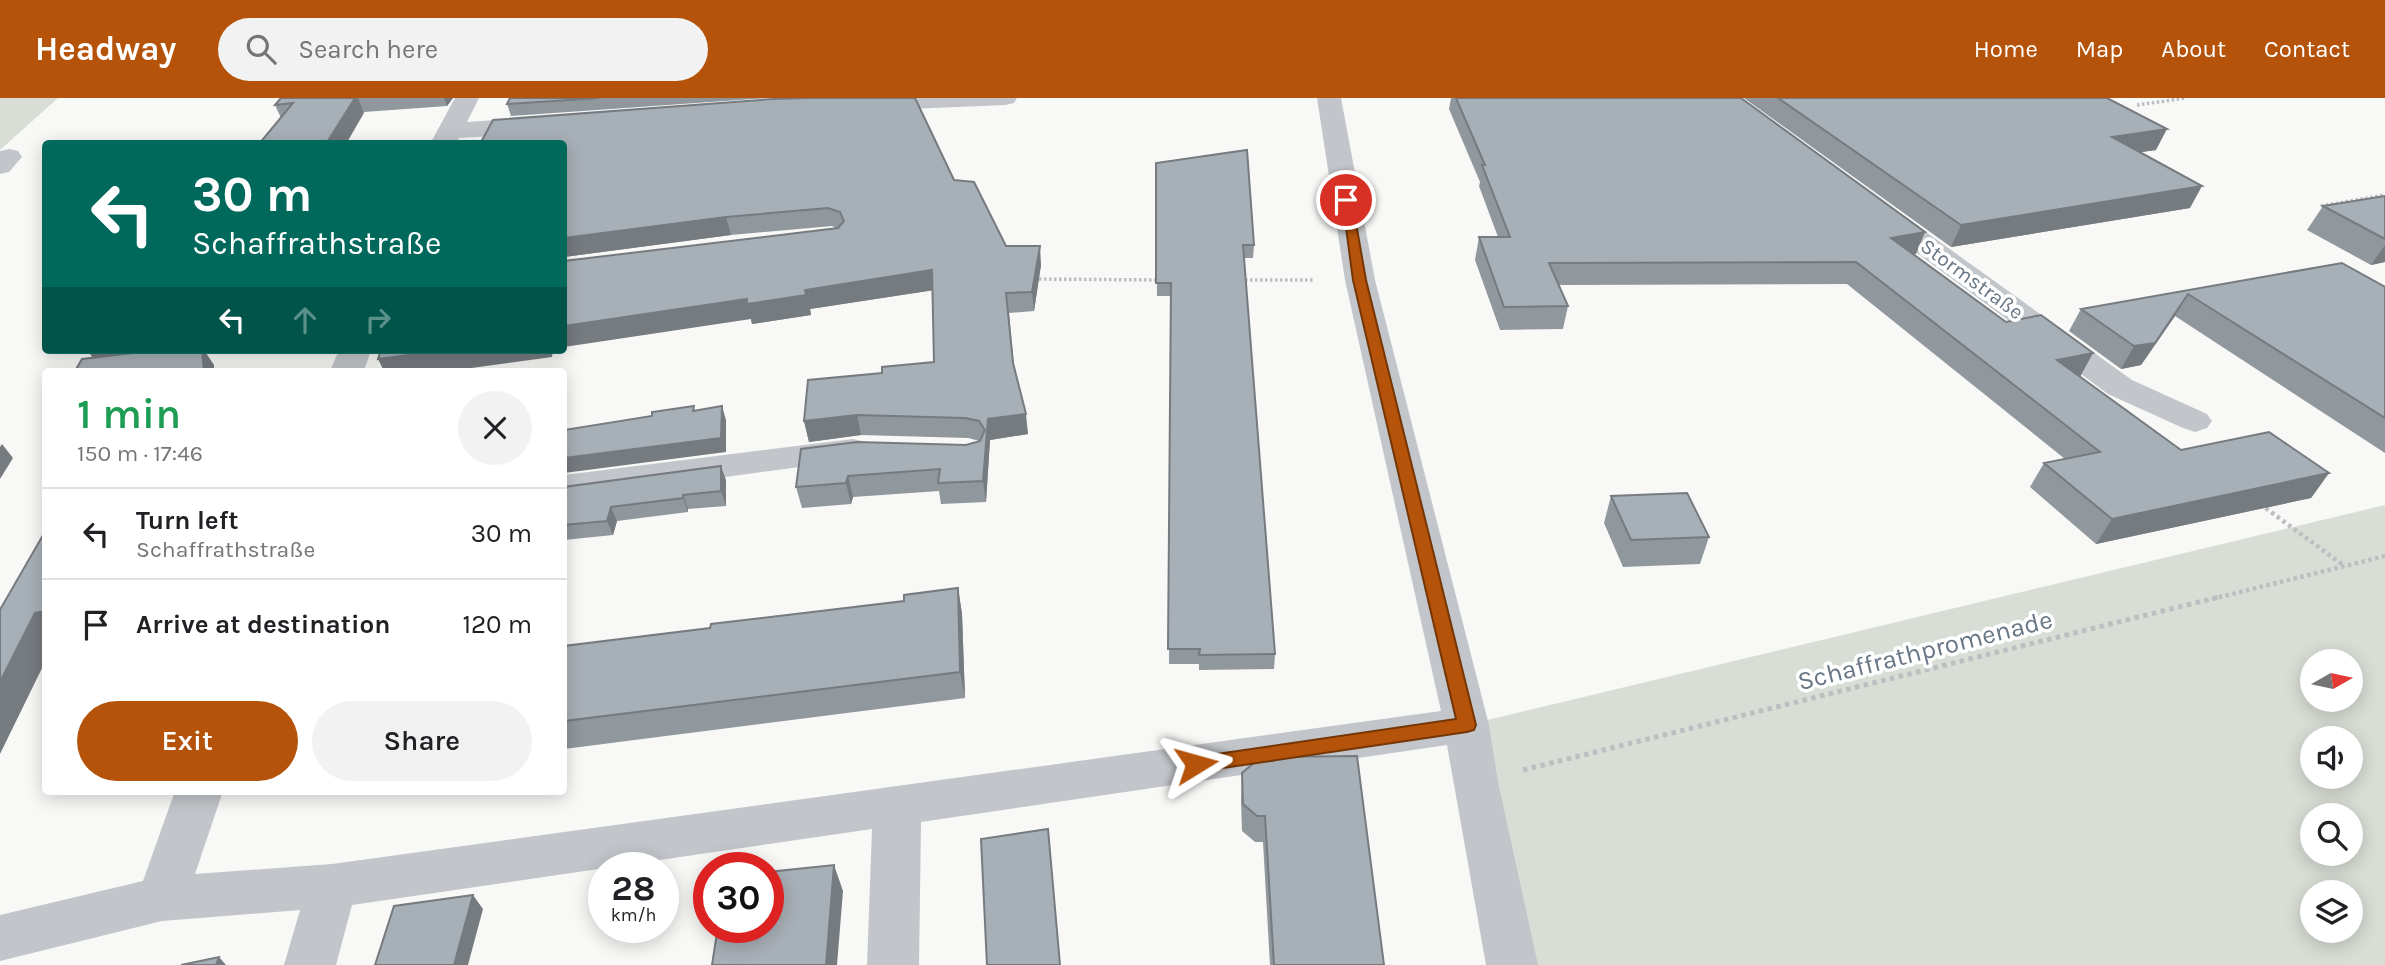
<!DOCTYPE html>
<html lang="en">
<head>
<meta charset="utf-8">
<style>
  :root { --surface:#fff; --page:#f2f2f2; --text:#202124; --muted:#757577; --line:#e0e0e0; --accent:#b45309 }
  body { margin:0; font-family:Karla,sans-serif; background:var(--page); color:var(--text); height:100vh; display:flex; flex-direction:column; font-size:26px; white-space:nowrap }
  * { box-sizing:border-box; margin:0 }
  p { font-size:23px; color:var(--muted) }
  .icon { flex:none; width:38px; height:38px; fill:none; stroke:currentColor; stroke-width:2; stroke-linecap:round; stroke-linejoin:round }
  .map { position:relative; flex:1; overflow:hidden }
  .details { position:absolute; left:42px; top:270px; width:525px; height:427px; display:flex; flex-direction:column; background:var(--surface); border-radius:7px; box-shadow:0 4px 18px #0003 }
  .details>* { flex:none }
  .banner { position:absolute; left:42px; top:42px; width:525px; height:214px; border-radius:7px; box-shadow:0 4px 18px #0003; background:#00695c; color:#fff; overflow:hidden }
  .needle { width:46px; rotate:81deg }
  .buttons { position:absolute; left:2300px; top:551px; display:grid; gap:14px }
  .buttons a { display:grid; place-items:center; width:63px; height:63px; border-radius:50%; background:var(--surface); box-shadow:0 4px 18px #0003; font-size:35px }
  .speed { position:absolute; left:588px; top:754px; display:flex; gap:14px; font-size:35px; font-weight:700; text-align:center }
  .speed>* { display:grid; place-content:center; width:91px; height:91px; border-radius:50%; background:var(--surface); box-shadow:0 4px 18px #0003; line-height:1 }
  .speed small { font-size:18px; font-weight:400 }
  .speed .limit { border:10px solid #d22; background:#fff; color:#111 }
  .pin { position:absolute; display:grid; place-items:center; width:60px; height:60px; color:#fff; margin:-30px; border:4px solid #fff; border-radius:50%; box-shadow:0 2px 7px #0007 }
  .me { position:absolute; width:77px; margin:-38px; rotate:82deg; stroke-linejoin:round; filter:drop-shadow(0 0 5px #0008) }
  .turn { display:flex; align-items:center; gap:24px; height:147px; padding:0 35px; font-size:32px }
  .turn .icon { width:91px; height:91px; stroke-width:2.5 }
  .turn b { display:block; font-size:49px; line-height:60px }
  .lanes { display:flex; align-items:center; height:66px; padding:0 35px; background:#0003; justify-content:center; gap:35px; direction:ltr }
  .lanes .off { opacity:.35 }
  .round { display:grid; place-items:center; flex:none; width:74px; height:74px; border-radius:37px; background:var(--page) }
  .headline { display:flex; align-items:center; justify-content:space-between; height:119px; padding:0 35px }
  h1 { font-size:42px; font-weight:600; line-height:52px; color:#1e9e55 }
  .button { display:flex; gap:14px; margin-top:auto; padding:14px 35px }
  .button a { flex:1; height:80px; border-radius:42px; background:var(--accent); color:#fff; font-size:28px; font-weight:600; line-height:80px; text-align:center }
  .button a+a { background:var(--page); color:var(--text) }
  ul { padding:0; list-style:none }
  li { display:flex; align-items:center; gap:21px; height:91px; padding:0 35px; border-top:2px solid var(--line) }
  li div { flex:1 }
  li b { display:block; font-size:26px }
  li em { font-style:normal }
  header { display:flex; align-items:center; gap:42px; box-sizing:border-box; height:98px; padding:0 35px; background:var(--accent); color:#fff }
  header strong { font-size:33px }
  nav { display:flex; gap:38px; margin-inline-start:auto; font-size:24px }
  .search { width:490px; height:63px; background:var(--page); display:flex; align-items:center; gap:18px; box-sizing:border-box; padding:0 24px; border-radius:38px; color:var(--muted); font-size:26px }
  .map>svg:first-child { display:block }
  .green { fill:#d8ddd5; fill-rule:evenodd }
  .lines { fill:none; stroke-linecap:round; stroke-linejoin:round }
  .path-far2 { stroke:#bcbec1; stroke-width:3.5; stroke-dasharray:2.5 2.5; stroke-linecap:butt }
  .path-far1 { stroke:#bcbec1; stroke-width:4.5; stroke-dasharray:3.5 3.5; stroke-linecap:butt }
  .path { stroke:#bcbec1; stroke-width:5; stroke-dasharray:4.5 4.5; stroke-linecap:butt }
  .minor { fill:#c2c5c9; fill-rule:evenodd }
  .wall { fill:#90979d }
  .shaded-wall { fill:#767b80 }
  .building { fill:#a8b0b7; stroke:#767b80; stroke-width:2 }
  .route { fill:#b45309; stroke:#753606; stroke-width:2 }
  .labels { text-anchor:middle; stroke-width:7; stroke-linejoin:round; paint-order:stroke }
  .far-street-label { font-size:21px; fill:#687786; stroke:#fff }
  .street-label { font-size:26px; fill:#687786; stroke:#fff }
</style>
</head>
<body>
<header>
<strong>Headway</strong>
<div class="search"><svg class="icon" aria-label="search" viewBox="0 0 24 24"><circle cx="10" cy="10" r="6"/><path d="M15 15l6 6"/></svg>Search here</div>
<nav><a>Home</a><a>Map</a><a>About</a><a>Contact</a></nav>
</header>
<div class="map">
<svg width="2385" height="867" viewBox="0 0 2385 867">
  <rect width="100%" height="100%" fill="#f8f8f6"/>
  <!-- green -->
  <path class="green" d="M0 0H58L0 52Z
    M2385 407V867H1521L1467 627ZM2312 564H2350V602H2312ZM2312 640H2350V679H2312ZM2312 718H2350V756H2312ZM2312 794H2350V833H2312Z"/>
  <g class="lines">
    <!-- path-far2 -->
    <path class="path-far2" d="M2137 7 2186 0
      M2321 108 2385 97
      M1034 181 1161 182
      M1240 182H1315"/>
    <!-- path-far1 -->
    <path class="path-far1" d="M2260 406 2343 467
      M2212 501 2385 458"/>
    <!-- path -->
    <path class="path" d="M1523 672 2219 499"/>
    <!-- minor -->
    <path class="minor" d="M455 0H479L467 24 541 19 550 22 554 27 550 32 541 35 459 40 456 46H430Z
      M858 0H1017L1014 5 1005 7 863 13 854 11 851 6Z
      M1317 0H1341L1375 182 1489 627 1498 684 1538 867H1486L1447 647 921 724 919 867H867L872 731 352 807 336 867H284L300 812 162 823 0 863V817L143 783 175 693H223L195 776 332 766 1441 613 1345 182Z
      M9 51 18 53 22 59 9 74 0 76V53Z
      M1877 104 1887 106 2132 282 2207 316 2212 323 2207 330 2195 334 2183 330 2108 296 1867 118 1863 112 1867 106Z
      M339 252H371L364 273H330Z
      M853 341 866 344 871 352 866 360 564 401V377Z"/>
  </g>
  <!-- wall -->
  <path class="wall" d="M281 0H453L447 8 281 20 275 7Z
    M510 0H768L511 18 507 6Z
    M1451 0H1741L1916 156H1913L2181 352 2329 375 2311 400 2096 446 2030 389 2044 365 2065 361 1847 186 1559 187 1568 208 1563 231 1500 232 1475 162 1479 139H1498L1479 88 1480 84 1449 11Z
    M1744 0H2107L2156 52 2140 54 2190 110 1951 149Z
    M564 46 954 82 1006 148 1041 167 1034 213 1009 215 1014 267 1028 336 990 342 986 404 941 406 939 393 853 399 851 406 802 410 796 389 980 343 968 340 861 337 809 344 804 323 882 275 934 264 933 192 810 211 811 217 752 226 751 221 836 130 832 128 731 137 564 159V161Z
    M1156 65 1254 147 1253 160H1244L1275 556 1274 571 1199 572V566H1169L1171 198H1157Z
    M2385 98V164L2371 167 2307 132 2323 108Z
    M2342 165 2385 189V355L2175 218 2141 267 2121 271 2069 233 2081 211Z
    M726 382V408L688 411V414L617 423 613 437 564 442V389Z
    M1611 398 1709 439 1700 466 1623 469 1604 425Z
    M958 490 962 516 965 600 564 651V623L710 530 904 503Z
    M1272 659 1384 867H1270L1263 744H1255L1242 733 1241 702 1242 675 1272 663Z"/>
  <!-- shaded-wall -->
  <path class="shaded-wall" d="M355 0H358L364 15 346 46H326Z
    M444 0H453L447 8Z
    M2167 31 2156 52 2102 60 2112 39Z
    M2202 88 2190 110 1951 149 1961 127Z
    M726 119 731 137 564 159V161V140Z
    M1925 134 1916 156 1882 162 1891 140Z
    M2385 147V164L2371 167Z
    M1040 148 1041 167 1034 213 1032 194Z
    M932 172 935 192 810 211 811 217 752 226 751 221 564 249V228Z
    M2188 196 2175 218 2141 267 2121 271 2134 248Z
    M87 252H154L93 260Z
    M202 252H204L214 267V273H204Z
    M447 252H553L552 259 449 273H384L378 261Z
    M2093 255 2080 279 2057 262Z
    M722 308 726 322V354L564 375V360Z
    M1026 316 1028 336 990 342 986 404 983 383 988 321Z
    M857 317 861 337 809 344 804 323Z
    M2 346 13 360 0 381V349Z
    M721 368 726 382V408L721 393Z
    M2329 375 2311 400 2096 446 2112 421Z
    M848 378 853 399 851 406 846 385Z
    M683 397 688 411V414L683 400Z
    M611 409 617 423 613 437 607 423Z
    M958 490 962 516 965 600 960 574Z
    M46 513V562L0 656V584L35 515Z
    M834 767 843 793 837 867H826Z
    M473 797 483 811 468 867H454Z
    M219 859 226 867H216Z"/>
  <!-- building -->
  <path class="building" d="M281 0H355L326 46H259L293 5 275 7Z
    M510 0H599L507 6Z
    M808 0H915L954 82 974 84 1006 148H1040L1032 194 1006 195 1013 265 1026 316 988 321 983 383 938 385 940 371 848 378 846 385 796 389 801 351 857 344 966 347 980 343 985 332 979 323 965 320 857 317 804 323 808 282 882 275V269L934 264 932 172 805 192 806 197 747 206V201L564 228V163L838 130 844 123 840 114 828 110 726 119 564 140V46H480L493 22 773 1Z
    M1456 0H1741L1925 134 1891 140 2006 224 2041 217 2093 255 2057 262 2181 352 2269 334 2329 375 2112 421 2044 365 2100 354 1856 164 1549 165 1568 208 1504 209 1479 139H1510L1482 67H1485Z
    M1778 0H2107L2167 31 2112 39 2202 88 1961 127Z
    M1247 52 1254 147H1243L1275 556 1199 557 1200 551H1168L1171 185H1156V65Z
    M2385 98V141L2323 108Z
    M2342 165 2385 189V320L2188 196 2155 245 2134 248 2081 211Z
    M159 252H202L204 273H75L82 261Z
    M381 252H447L378 261Z
    M694 308 693 313 722 308 721 340 564 360V332L652 318V314Z
    M721 368V393L683 397V400L611 409 607 423 564 427V389Z
    M1687 395 1709 439 1631 442 1611 398Z
    M46 432V513L35 515 0 584V511L1 510Z
    M958 490 960 574 564 623V548L710 530 711 526 904 503V497Z
    M1357 658 1384 867H1274L1265 718H1257L1243 706 1242 675 1255 664 1273 663 1272 659Z
    M1048 731 1060 867H987L981 741Z
    M834 767 826 867H712L717 835 734 833V830H768V774Z
    M473 797 454 867H375L394 808Z
    M219 859 216 867H181Z"/>
  <!-- route -->
  <path class="route" d="M1342 100 1352 102 1366 182 1476 627 1474 632 1467 634 1196 674 1189 672 1186 666 1189 661 1196 659 1456 621 1353 182Z"/>
  <g class="labels">
    <!-- far-street labels -->
    <g class="far-street-label">
      <text transform="translate(1972 181) rotate(36)" y="7">Stormstraße</text>
    </g>
    <!-- street labels -->
    <g class="street-label">
      <text transform="translate(1925 552) rotate(-14)" y="9">Schaffrathpromenade</text>
    </g>
  </g>
</svg>
<div class="buttons">
<a><svg class="needle" viewBox="-14 -14 28 28"><path d="M0-13l5 13h-10z" fill="#e53935"/><path d="M0 13l5-13h-10z" fill="#757577"/></svg></a>
<a><svg class="icon" aria-label="sound" viewBox="0 0 24 24"><path d="M4 9h4l5-4v14l-5-4H4zM17 9q2 3 0 6"/></svg></a>
<a><svg class="icon" aria-label="search" viewBox="0 0 24 24"><circle cx="10" cy="10" r="6"/><path d="M15 15l6 6"/></svg></a>
<a><svg class="icon" aria-label="layers" viewBox="0 0 24 24"><path d="M12 4l9 5-9 5-9-5zM3 14l9 5 9-5"/></svg></a>
</div>
<div class="speed"><div>28<small>km/h</small></div><div class="limit">30</div></div>
<div class="pin" style="left:1346px;top:102px;background:#d93025"><svg class="icon" aria-label="arrive" viewBox="0 0 24 24"><path d="M6 21V4h12l-3 4 3 4H6"/></svg></div>
<svg class="me" style="left:1196px;top:666px" viewBox="-20 -20 40 40"><path d="M0-17L14 15 0 8-14 15z" fill="#b45309" stroke="#fff" stroke-width="4"/></svg>
<div class="banner">
<div class="turn"><svg class="icon" aria-label="left" viewBox="0 0 24 24"><path d="M17 20v-9H6M10 6l-5 5 5 5"/></svg><div><b>30 m</b>Schaffrathstraße</div></div>
<div class="lanes"><svg class="icon" aria-label="left" viewBox="0 0 24 24"><path d="M17 20v-9H6M10 6l-5 5 5 5"/></svg><svg class="icon off" aria-label="ahead" viewBox="0 0 24 24"><path d="M12 20V5M6 11l6-6 6 6"/></svg><svg class="icon off" aria-label="right" viewBox="0 0 24 24"><path d="M7 20v-9h11M14 6l5 5-5 5"/></svg></div>
</div>
<section class="details">
<div class="headline"><div><h1>1 min</h1><p>150 m · 17:46</p></div><a class="round"><svg class="icon" aria-label="close" viewBox="0 0 24 24"><path d="M6 6l12 12M18 6L6 18"/></svg></a></div>
<ul>
<li><svg class="icon" aria-label="left" viewBox="0 0 24 24"><path d="M17 20v-9H6M10 6l-5 5 5 5"/></svg><div><b>Turn left</b><p>Schaffrathstraße</p></div><em>30 m</em></li>
<li><svg class="icon" aria-label="arrive" viewBox="0 0 24 24"><path d="M6 21V4h12l-3 4 3 4H6"/></svg><div><b>Arrive at destination</b></div><em>120 m</em></li>
</ul>
<div class="button"><a>Exit</a><a>Share</a></div>
</section>
</div>
</body>
</html>
